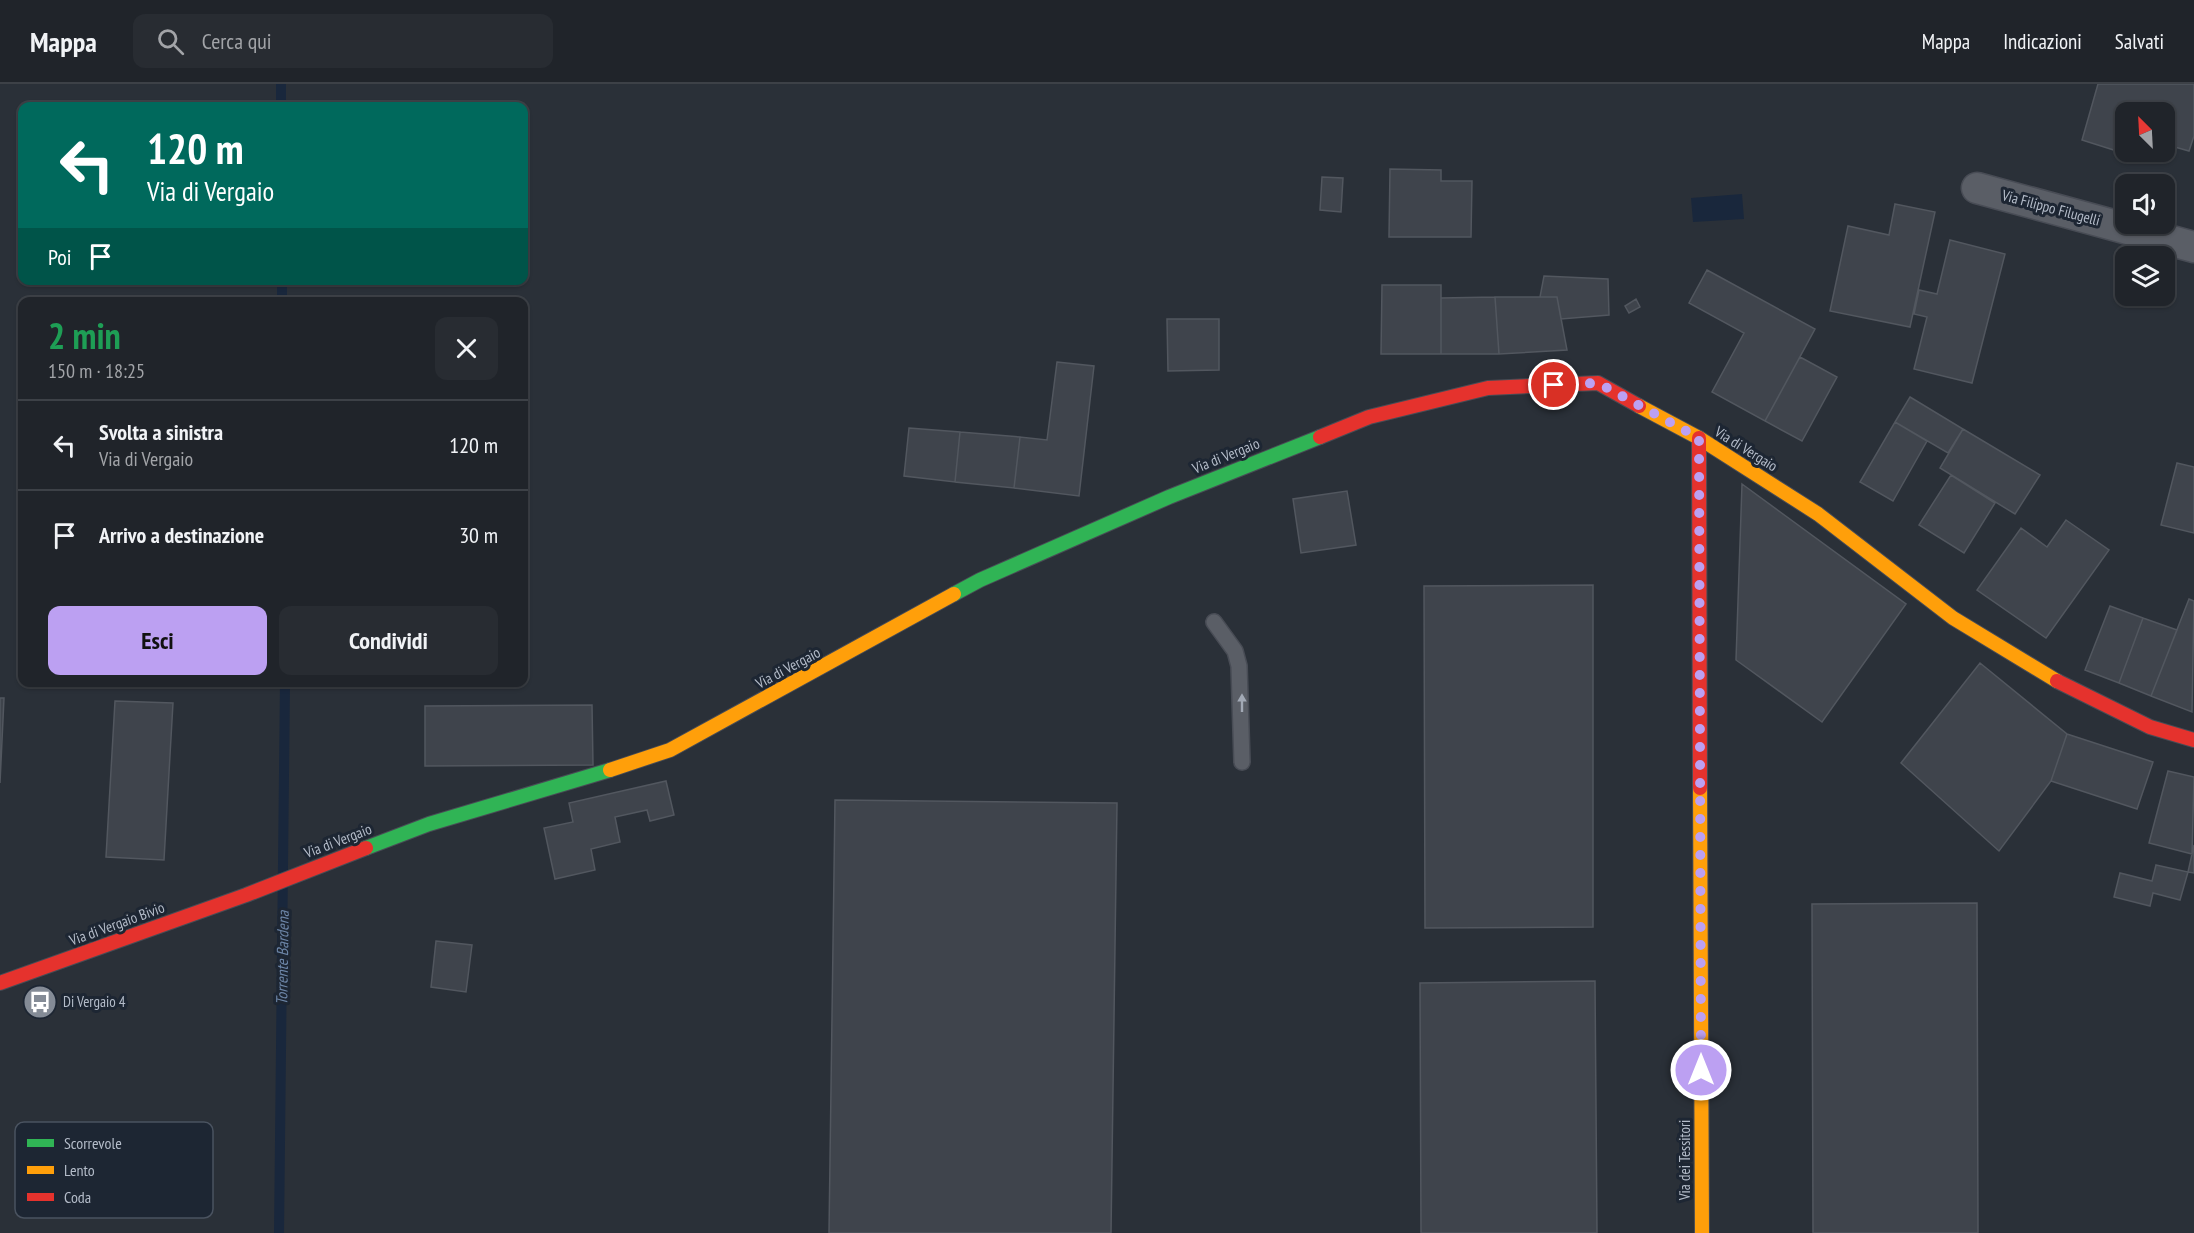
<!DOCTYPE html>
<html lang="it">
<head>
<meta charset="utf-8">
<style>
  :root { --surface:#20242a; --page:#282c32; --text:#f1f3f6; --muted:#a2a4a8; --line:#3d4147; --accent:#bca0f2 }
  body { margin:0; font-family:"PT Sans Narrow",sans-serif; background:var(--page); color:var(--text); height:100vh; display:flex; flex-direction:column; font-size:22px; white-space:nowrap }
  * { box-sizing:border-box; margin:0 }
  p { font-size:20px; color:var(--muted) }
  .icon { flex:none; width:33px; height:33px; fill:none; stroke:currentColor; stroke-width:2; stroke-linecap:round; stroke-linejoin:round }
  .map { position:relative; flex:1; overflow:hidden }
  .details { position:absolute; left:18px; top:213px; width:510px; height:390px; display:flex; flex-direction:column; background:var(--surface); border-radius:12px; box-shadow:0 2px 4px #0004,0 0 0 2px var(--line) }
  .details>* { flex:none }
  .top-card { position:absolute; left:18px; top:18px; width:510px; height:183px; border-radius:12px; box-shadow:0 2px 4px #0004,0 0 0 2px var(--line); background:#00695c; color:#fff; overflow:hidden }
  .needle { width:39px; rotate:336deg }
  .controls { position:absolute; left:2115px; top:18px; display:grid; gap:12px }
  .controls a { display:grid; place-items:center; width:60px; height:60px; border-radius:12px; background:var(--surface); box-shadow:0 2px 4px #0004,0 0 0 2px var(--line); font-size:30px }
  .pin { position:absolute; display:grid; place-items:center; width:51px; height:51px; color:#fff; margin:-26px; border:3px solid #fff; border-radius:50%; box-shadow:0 2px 6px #0007 }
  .me { position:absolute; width:66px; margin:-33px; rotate:0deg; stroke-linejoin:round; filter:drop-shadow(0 0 4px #0008) }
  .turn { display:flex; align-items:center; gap:21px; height:126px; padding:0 30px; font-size:27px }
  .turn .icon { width:78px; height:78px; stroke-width:2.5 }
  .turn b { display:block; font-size:42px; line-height:51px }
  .then { display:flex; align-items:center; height:57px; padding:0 30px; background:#0003; gap:12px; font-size:22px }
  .round { display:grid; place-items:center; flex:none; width:63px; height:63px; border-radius:12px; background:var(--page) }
  .overview { display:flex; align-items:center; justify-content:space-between; height:102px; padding:0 30px }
  h1 { font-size:36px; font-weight:700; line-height:45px; color:#1e9e55 }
  .cta { display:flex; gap:12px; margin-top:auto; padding:12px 30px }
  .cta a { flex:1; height:69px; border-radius:12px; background:var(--accent); color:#111; font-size:24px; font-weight:700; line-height:69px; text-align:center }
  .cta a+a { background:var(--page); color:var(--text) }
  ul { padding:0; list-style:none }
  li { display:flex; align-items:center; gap:18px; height:90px; padding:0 30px; border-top:2px solid var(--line) }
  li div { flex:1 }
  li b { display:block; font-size:22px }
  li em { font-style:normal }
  header { display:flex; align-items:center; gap:36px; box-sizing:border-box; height:84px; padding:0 30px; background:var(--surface); border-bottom:2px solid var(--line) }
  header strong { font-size:28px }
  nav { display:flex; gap:33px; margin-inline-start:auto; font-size:21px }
  .search { width:420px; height:54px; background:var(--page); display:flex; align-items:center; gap:15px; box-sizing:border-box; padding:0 21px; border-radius:12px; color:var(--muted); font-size:22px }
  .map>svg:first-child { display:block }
  .water { fill:#19273c }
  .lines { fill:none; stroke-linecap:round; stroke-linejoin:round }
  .stream { stroke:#19273c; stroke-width:10 }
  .building { fill:#3f444c; stroke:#52575f; stroke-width:1.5 }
  .lane-casing { stroke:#484c55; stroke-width:18 }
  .street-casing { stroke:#484c55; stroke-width:33 }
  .fast-casing { stroke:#484c55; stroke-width:16 }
  .slow-casing { stroke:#484c55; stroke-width:16 }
  .jam-casing { stroke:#484c55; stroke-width:16 }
  .lane { stroke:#5a5e66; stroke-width:15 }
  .street { stroke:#5a5e66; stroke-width:30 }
  .fast { stroke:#30b455; stroke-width:14 }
  .slow { stroke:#ff9f0a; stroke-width:14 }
  .jam { stroke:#e5322d; stroke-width:14 }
  .oneway { fill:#a2a9b5 }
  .route { stroke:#bca0f2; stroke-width:10; stroke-dasharray:0 18 }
  .labels { text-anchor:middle; stroke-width:6; stroke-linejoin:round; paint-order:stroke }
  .street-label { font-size:15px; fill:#b4bcc9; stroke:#1d2633 }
  .poi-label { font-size:15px; fill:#b4bcc9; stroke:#1d2633; text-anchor:start }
  .water-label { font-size:16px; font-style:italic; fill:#6d86a8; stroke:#1d2633 }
  .key { fill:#1d2633; stroke:#4a5360; stroke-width:1.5 }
  .key-label { font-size:16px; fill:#b4bcc9 }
</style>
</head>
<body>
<header>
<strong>Mappa</strong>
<div class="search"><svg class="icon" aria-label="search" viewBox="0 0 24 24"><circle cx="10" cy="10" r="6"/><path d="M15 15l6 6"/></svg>Cerca qui</div>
<nav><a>Mappa</a><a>Indicazioni</a><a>Salvati</a></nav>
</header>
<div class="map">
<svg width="2194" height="1149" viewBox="0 0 2194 1149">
  <rect width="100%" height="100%" fill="#2a3038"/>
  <!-- water -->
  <path class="water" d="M1742 110 1744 135 1693 138 1691 114Z"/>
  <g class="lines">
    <!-- stream -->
    <path class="stream" d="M281 0V22
      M282 196V218
      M279 1149 285 598"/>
  </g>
  <!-- building -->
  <path class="building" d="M2098 0H2194V52L2189 67 2164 60V28H2126V58H2123L2120 68 2082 56Z
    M1390 85 1441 86V97H1472L1471 153H1389Z
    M1322 93 1343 94 1341 128 1320 126Z
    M1895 120 1935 128 1910 243 1830 227 1848 142 1889 151Z
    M1950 156 2005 170 1972 299 1914 285 1927 233 1914 230 1919 206 1937 210Z
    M1707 186 1815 245 1765 337 1712 308 1744 249 1689 219Z
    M1544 192 1608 195 1609 231 1561 235 1557 213H1540Z
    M1382 201H1441V270H1381Z
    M1495 213H1557L1567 266 1499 270Z
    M1495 213 1499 270H1441V214Z
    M1636 215 1640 223 1629 229 1625 222Z
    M1167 235H1219V286L1168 287Z
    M1800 273 1837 293 1802 357 1765 337Z
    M1057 278 1094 282 1079 412 1014 404 1020 353 1047 356Z
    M1910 313 1963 345 1948 369 1895 338Z
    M1895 338 1927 357 1893 417 1860 398Z
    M909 344 960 348 955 398 904 392Z
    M1963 345 2040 391 2015 430 1940 384Z
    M960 348 1020 353 1014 404 955 398Z
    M2177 379 2194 383V449L2161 441Z
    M1951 391 1995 419 1964 469 1919 441Z
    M1742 400 1906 520 1822 638 1736 576Z
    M1347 407 1356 461 1301 469 1293 415Z
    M2066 436 2109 466 2046 554 1977 506 2021 444 2047 463Z
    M1593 501V843L1425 844 1424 502Z
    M2189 515 2194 517 2192 628 2151 612Z
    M2110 522 2143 534 2119 599 2085 586Z
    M2143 534 2177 546 2151 612 2119 599Z
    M1980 579 2067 650 2051 697 1999 767 1901 679Z
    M0 614H4L0 699Z
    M115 617 173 619 164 776 106 773Z
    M592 621 593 681 425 682V622Z
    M2067 650 2153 678 2137 725 2051 697Z
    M2168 687 2194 693 2192 770 2149 759Z
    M666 697 674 731 650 737 647 726 615 733 620 758 591 765 595 786 555 795 544 744 573 738 569 719Z
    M835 716 1117 719 1111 1149H829Z
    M2194 761V789L2188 788Z
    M2156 781 2188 788 2180 816 2153 809 2150 822 2114 813 2120 789 2152 797Z
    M1977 819 1978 1149H1813L1812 820Z
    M436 857 472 861 466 908 431 903Z
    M1595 897 1597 1149H1421L1420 899Z"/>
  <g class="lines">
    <!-- lane casing -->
    <g class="lane-casing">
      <path id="lane" d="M1214 538 1235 567 1239 582 1242 678"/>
    </g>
    <!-- street casing -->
    <g class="street-casing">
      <path id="street" d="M1977 104 2194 163"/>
    </g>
    <!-- fast casing -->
    <g class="fast-casing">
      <path id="fast" d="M954 510 980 496 1169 413 1320 353
        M366 764 429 740 610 686"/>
    </g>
    <!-- slow casing -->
    <g class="slow-casing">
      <path id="slow" d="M1639 322 1699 354 1818 430 1953 534 2057 597
        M610 686 670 666 954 510
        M1700 704 1702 1149"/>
    </g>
    <!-- jam casing -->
    <g class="jam-casing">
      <path id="jam" d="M1320 353 1369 333 1488 304 1598 299 1639 322
        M1699 354 1700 704
        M2057 597 2150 643 2194 656
        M0 899 246 811 366 764"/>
    </g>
    <!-- lane -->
    <use href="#lane" class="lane"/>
    <!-- street -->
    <use href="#street" class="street"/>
    <!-- fast -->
    <use href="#fast" class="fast"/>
    <!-- slow -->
    <use href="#slow" class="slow"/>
    <!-- jam -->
    <use href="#jam" class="jam"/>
  </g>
  <!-- one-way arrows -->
  <defs><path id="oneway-solid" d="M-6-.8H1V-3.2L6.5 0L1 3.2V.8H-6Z" transform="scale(1.5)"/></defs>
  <use class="oneway" href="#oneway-solid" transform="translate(1242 619) rotate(-90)"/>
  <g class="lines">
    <!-- route -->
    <path class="route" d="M1554 301 1598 299 1699 354 1701 986"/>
  </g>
  <!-- icons -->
  <defs>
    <g id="bus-disc" transform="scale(1.725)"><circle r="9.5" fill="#848b96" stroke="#1d2633"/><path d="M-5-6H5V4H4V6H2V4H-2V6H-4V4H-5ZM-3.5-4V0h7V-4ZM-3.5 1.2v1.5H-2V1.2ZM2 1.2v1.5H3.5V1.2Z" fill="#fff"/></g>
  </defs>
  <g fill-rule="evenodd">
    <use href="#bus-disc" x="40" y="918"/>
  </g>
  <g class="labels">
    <!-- street labels -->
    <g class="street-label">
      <text transform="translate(2051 124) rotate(15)" y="5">Via Filippo Filugelli</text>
      <text transform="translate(1746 365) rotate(32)" y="5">Via di Vergaio</text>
      <text transform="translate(1226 372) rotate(-22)" y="5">Via di Vergaio</text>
      <text transform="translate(788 584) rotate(-28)" y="5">Via di Vergaio</text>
      <text transform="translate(338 757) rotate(-21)" y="5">Via di Vergaio</text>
      <text transform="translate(117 840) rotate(-20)" y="5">Via di Vergaio Bivio</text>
      <text transform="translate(1685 1076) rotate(-90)" y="5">Via dei Tessitori</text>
    </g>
    <!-- poi labels -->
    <g class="poi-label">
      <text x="63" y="923">Di Vergaio 4</text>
    </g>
    <!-- water labels -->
    <g class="water-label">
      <text transform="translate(282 874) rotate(-89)" y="6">Torrente Bardena</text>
    </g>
  </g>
  <!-- legend -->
  <rect x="15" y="1038" width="198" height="96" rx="9" class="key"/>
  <rect x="27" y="1055" width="27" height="8" fill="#30b455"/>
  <rect x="27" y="1082" width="27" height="8" fill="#ff9f0a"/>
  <rect x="27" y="1109" width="27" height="8" fill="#e5322d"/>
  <g class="key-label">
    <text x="64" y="1065">Scorrevole</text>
    <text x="64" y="1092">Lento</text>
    <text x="64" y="1119">Coda</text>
  </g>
</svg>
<div class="controls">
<a><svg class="needle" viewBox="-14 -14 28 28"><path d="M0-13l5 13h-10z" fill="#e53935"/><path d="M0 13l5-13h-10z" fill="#a2a4a8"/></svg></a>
<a><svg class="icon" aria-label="sound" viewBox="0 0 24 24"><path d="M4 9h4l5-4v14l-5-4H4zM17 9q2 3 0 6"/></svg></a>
<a><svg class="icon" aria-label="layers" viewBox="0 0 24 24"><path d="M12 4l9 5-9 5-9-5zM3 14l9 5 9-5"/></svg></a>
</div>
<div class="pin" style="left:1554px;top:301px;background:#d93025"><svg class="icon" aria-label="arrive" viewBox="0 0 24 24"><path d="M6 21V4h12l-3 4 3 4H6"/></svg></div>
<svg class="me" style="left:1701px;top:986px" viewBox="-20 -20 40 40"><circle r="17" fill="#bca0f2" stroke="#fff" stroke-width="3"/><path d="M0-11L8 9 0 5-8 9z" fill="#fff"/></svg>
<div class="top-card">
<div class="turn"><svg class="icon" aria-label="left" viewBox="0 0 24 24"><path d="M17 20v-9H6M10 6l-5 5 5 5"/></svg><div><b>120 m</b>Via di Vergaio</div></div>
<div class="then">Poi<svg class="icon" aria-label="arrive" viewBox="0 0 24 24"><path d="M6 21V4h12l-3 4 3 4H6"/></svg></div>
</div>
<section class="details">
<div class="overview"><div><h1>2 min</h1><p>150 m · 18:25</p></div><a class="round"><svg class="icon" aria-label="close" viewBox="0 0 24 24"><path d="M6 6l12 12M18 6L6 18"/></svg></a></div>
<ul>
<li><svg class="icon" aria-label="left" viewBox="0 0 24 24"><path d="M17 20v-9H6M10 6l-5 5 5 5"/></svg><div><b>Svolta a sinistra</b><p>Via di Vergaio</p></div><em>120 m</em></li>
<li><svg class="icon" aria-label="arrive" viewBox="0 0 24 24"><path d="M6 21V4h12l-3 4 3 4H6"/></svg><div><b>Arrivo a destinazione</b></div><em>30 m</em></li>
</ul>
<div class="cta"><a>Esci</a><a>Condividi</a></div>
</section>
</div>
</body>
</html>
